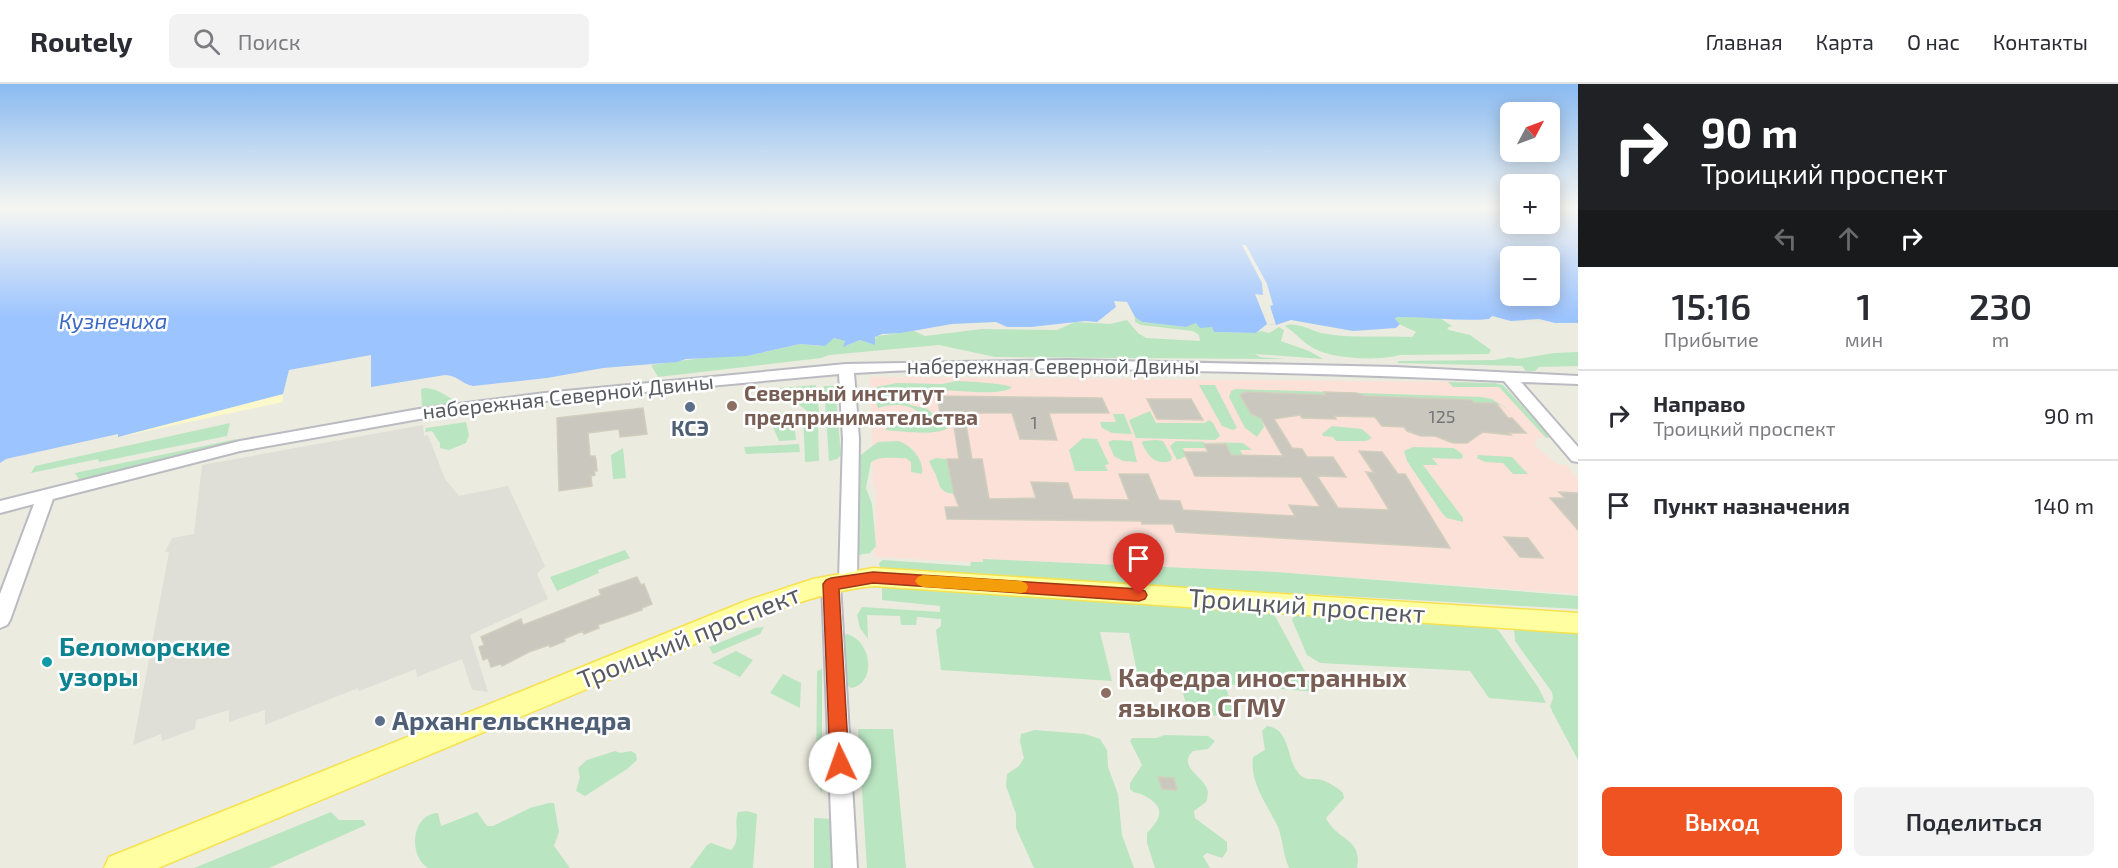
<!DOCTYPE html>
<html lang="ru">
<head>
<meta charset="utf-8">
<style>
  :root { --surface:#fff; --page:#f2f2f3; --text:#2b2b33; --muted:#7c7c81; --line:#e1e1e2; --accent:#ef5322 }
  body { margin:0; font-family:"Exo 2",sans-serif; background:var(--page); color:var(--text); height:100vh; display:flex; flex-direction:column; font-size:22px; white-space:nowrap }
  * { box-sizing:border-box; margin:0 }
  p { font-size:20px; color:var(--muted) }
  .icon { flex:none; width:33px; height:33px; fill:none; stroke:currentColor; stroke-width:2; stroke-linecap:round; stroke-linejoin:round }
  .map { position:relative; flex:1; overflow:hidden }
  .drawer { display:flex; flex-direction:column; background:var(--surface); width:540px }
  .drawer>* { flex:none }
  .guide { background:#202124; color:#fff; overflow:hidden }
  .needle { width:39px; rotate:49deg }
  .tools { position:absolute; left:1500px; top:18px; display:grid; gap:12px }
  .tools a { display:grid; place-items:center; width:60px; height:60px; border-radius:9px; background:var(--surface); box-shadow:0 3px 15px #0003; font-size:30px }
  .pin { position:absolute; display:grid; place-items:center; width:51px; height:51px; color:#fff; margin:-62px -26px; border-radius:50% 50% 50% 0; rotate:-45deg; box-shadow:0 0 6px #0007 }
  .pin .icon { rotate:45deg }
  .me { position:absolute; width:66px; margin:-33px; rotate:357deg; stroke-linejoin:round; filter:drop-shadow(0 0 4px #0008) }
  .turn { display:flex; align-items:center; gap:21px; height:126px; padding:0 24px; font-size:27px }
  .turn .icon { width:78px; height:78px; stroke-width:2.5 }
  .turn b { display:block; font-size:42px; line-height:51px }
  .lanes { display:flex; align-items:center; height:57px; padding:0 24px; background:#0003; justify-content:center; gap:30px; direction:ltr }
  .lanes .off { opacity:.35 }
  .eta { display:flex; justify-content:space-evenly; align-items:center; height:102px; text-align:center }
  .eta b { font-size:36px; font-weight:600; line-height:42px }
  .primary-button { display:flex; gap:12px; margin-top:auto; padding:12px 24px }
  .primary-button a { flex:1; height:69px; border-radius:9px; background:var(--accent); color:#fff; font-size:24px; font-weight:600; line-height:69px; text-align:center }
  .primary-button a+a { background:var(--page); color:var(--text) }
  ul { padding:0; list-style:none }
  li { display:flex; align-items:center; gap:18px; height:90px; padding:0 24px; border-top:2px solid var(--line) }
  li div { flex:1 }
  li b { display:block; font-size:22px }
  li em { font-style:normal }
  header { display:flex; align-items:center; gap:36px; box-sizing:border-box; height:84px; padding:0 30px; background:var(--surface); border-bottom:2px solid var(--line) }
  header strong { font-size:28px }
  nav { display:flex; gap:33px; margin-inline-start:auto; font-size:21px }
  .search { width:420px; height:54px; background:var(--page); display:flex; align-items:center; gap:15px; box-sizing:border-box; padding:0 21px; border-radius:9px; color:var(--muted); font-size:22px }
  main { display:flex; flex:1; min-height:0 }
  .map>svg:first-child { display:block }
  .industrial { fill:#dfded7 }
  .medical { fill:#fbe1d8 }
  .green { fill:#bae5c1 }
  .sand { fill:#fbf8cb }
  .water { fill:#9cc4ff; fill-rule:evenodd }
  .pier { fill:#ecebdf }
  .building { fill:#c9c7be; stroke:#d1cebd; stroke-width:1.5 }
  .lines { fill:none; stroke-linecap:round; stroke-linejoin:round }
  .minor-casing { stroke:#babbc2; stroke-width:4 }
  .major-casing { stroke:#f6e24e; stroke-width:3 }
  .minor { fill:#fff; fill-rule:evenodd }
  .major { fill:#ffffa1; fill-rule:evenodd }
  .route { fill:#ef5322; stroke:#9b3616; stroke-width:1.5 }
  .slow { fill:#f59e0b }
  .education-dot { fill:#8d6e63; stroke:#fff; stroke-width:2 }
  .service-dot { fill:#5c6f8a; stroke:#fff; stroke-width:2 }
  .culture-dot { fill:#0f9aa8; stroke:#fff; stroke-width:2 }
  .labels { text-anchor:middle; stroke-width:5; stroke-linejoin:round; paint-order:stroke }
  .number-label { font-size:18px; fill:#747578 }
  .street-label { font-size:21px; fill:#585a61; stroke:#fff }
  .education-label { font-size:21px; font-weight:bold; fill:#785e54; stroke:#fff; text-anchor:start }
  .service-label { font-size:21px; font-weight:bold; fill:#4e5e75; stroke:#fff }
  .water-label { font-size:22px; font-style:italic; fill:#3b68c6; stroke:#fff }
  .near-street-label { font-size:26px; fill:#585a61; stroke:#fff }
  .near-culture-label { font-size:26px; font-weight:bold; fill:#0d838f; stroke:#fff; text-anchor:start }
  .near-education-label { font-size:26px; font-weight:bold; fill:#785e54; stroke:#fff; text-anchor:start }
  .near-service-label { font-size:26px; font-weight:bold; fill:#4e5e75; stroke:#fff; text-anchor:start }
</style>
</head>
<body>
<header>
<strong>Routely</strong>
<div class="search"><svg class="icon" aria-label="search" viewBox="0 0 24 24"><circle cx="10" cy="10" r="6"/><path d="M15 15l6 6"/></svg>Поиск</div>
<nav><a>Главная</a><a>Карта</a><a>О нас</a><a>Контакты</a></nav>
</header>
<main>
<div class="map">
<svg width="1578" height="784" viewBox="0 0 1578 784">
  <rect width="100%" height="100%" fill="#ecebdf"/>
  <!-- industrial -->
  <path class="industrial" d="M423 341 424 352 428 351 445 395 459 412 508 402 545 482 537 490 548 515 470 551 488 608 472 606 462 575 417 593 416 585 359 607 358 604 265 641V626L229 638V626L196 636 195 645 162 657 161 650 133 661 169 468H165L172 454 194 450 202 381Z"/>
  <!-- medical -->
  <path class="medical" d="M870 293 1480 298 1505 304 1549 351V354H1539L1534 361 1557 380 1566 381 1578 395V510L1276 488 984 475 983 478H971L875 473 876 409 873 400Z"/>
  <!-- green -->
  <path class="green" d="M1414 232 1440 234 1452 242 1447 244 1449 246 1470 251 1491 266 1489 270 1400 271C1379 277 1333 275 1315 265 1303 259 1296 249 1285 242 1295 237 1310 246 1321 249 1351 255 1382 251 1412 253L1416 248 1401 241 1395 235 1397 233Z
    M1135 233 1142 238 1186 243 1196 239 1212 243 1214 248 1256 249 1261 247 1269 249 1279 243 1284 246 1281 257 1309 267 1323 275 1255 270 1260 273 1285 275 995 273 939 261 829 271 821 274 658 293 651 281 715 272H747L800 260 822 262 834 254 846 257V262L860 256 872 260 877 252 914 247 925 252 982 245 1057 246 1075 238 1110 240 1127 236 1138 249 1146 254 1200 257 1199 251 1193 247 1141 241 1135 238Z
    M1578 268V282L1539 283 1535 287H1526L1522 282 1397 279 1399 277 1494 276 1510 273 1518 275 1554 269Z
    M957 297C967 297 1007 300 1012 303 1002 315 932 302 913 306L906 310 910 321 928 325 936 333 945 334 949 343C939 353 899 347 885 346L889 342 918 340 917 327C907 319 889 320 878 324L871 304 897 299 942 300Z
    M1448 298 1495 299 1503 301 1549 351H1547L1549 354H1546L1499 303H1453Z
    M816 301 820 335 816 334 778 304Z
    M1199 301H1215L1237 344 1233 346 1222 342Z
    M824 302H835L841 371 837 375 829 377Z
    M424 304C435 304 442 309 452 315L451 319 422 323 421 305Z
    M1236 305 1482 313 1492 315 1506 324 1496 319H1474L1471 316 1246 308 1240 312 1251 330 1261 334 1264 343 1257 353 1245 344 1229 313 1231 307Z
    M1150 327 1156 339H1205L1209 336 1213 339 1220 352 1215 356 1136 354 1129 336Z
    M793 328 796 356 779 357 773 343 780 334 779 329Z
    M803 330 818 341 819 377 805 378Z
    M1113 330H1124L1132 350 1112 349 1102 344 1100 338H1116Z
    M466 338 469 351 466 359 449 366 440 364V359L432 347 425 348 426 344Z
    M230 339 227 352 99 378 98 375 31 389 35 382Z
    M1332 342 1362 345 1372 354 1366 357H1336L1333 353 1323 352 1322 350Z
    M1083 354 1097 355 1109 380 1105 381 1108 387H1075L1069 366Z
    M237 355 234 362 80 397 75 389Z
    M1113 356 1132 357 1137 378 1123 377 1114 372 1108 358Z
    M1156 356 1163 357 1172 373 1171 377C1155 381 1149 373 1142 360L1143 357Z
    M898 357C912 361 924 376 922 390L911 388V378L906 374C892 375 884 371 871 378L866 404 872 420 876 462 870 469 859 471 858 373 878 358Z
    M1176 357 1243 359 1252 366H1240L1243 371H1231L1224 359 1204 358 1206 364H1183L1187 372 1177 376 1170 362Z
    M799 360 800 368 746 370 744 363Z
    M1413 363 1454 364 1462 370 1463 374 1460 375 1432 374 1438 381H1423L1463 434V438L1447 434 1442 429 1407 377 1404 367Z
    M623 364 626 394 613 395 611 371Z
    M1478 371 1512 373 1528 390H1513L1503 379 1485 378 1477 374Z
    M936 374 947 375 954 410C939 408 940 402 936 391 933 386 931 382 929 377Z
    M625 466 630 474 598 486 599 489 557 507 550 493Z
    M983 475 1276 488 1578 512V525L886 487 880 484 879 479 883 476 970 482 971 478H983Z
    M885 503 1271 528 1275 532 1316 608 1225 600 1235 632 1189 631 1181 602 1139 598 1129 549 1100 548 1112 597 941 586 936 546 941 542V535L917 533 916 541H901L900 532 867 531 868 555 860 544 857 531 862 523 940 528V522L882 516V504Z
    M1295 530 1491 542 1499 547 1538 603 1546 619 1489 614 1470 587 1320 579 1307 571 1292 536Z
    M764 543 760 550 713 570 709 563 755 544Z
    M1514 544 1578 548V676L1553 629 1550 622 1553 614 1552 608 1515 557Z
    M847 550C872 557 877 599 851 604L841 596 842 553Z
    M736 567 753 576 740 593 712 579Z
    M822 585V709L816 700 817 587Z
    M783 590 801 599 800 624 770 609Z
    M1267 642C1290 645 1286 672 1297 687 1305 699 1311 693 1322 696 1330 699 1337 703 1343 709L1344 714 1326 734C1337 757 1363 754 1357 784H1289C1283 771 1283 756 1278 743 1268 722 1249 698 1253 673L1265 666 1262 647Z
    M858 645H893L906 784H867Z
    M1035 646 1085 650 1100 655 1107 666 1108 683 1118 710 1122 751 1134 784H1034L1016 744V730L1006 702 1007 690 1019 682 1024 674 1020 658 1021 650Z
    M1165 651 1208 652 1215 657 1208 665 1193 667C1176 683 1206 693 1208 708 1208 709 1207 717 1206 718L1194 727 1195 734 1227 758V767L1222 774 1207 769 1203 772 1210 784H1155L1147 759V749C1161 734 1167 723 1143 711 1137 708 1134 710 1130 705V699L1142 681 1130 657 1132 654H1156Z
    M615 667 620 669 631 667 636 670 637 676 627 685 585 712 576 707 580 693 578 684 587 676Z
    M549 719H554L559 748 554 762 570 784H428C408 772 411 730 438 729L441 742 477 728 487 742H493L530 724Z
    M747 727 757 730 753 784H690L707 761 711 759 731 766C742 755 733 741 738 728Z
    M331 728 339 736H363L366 741 269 784H194Z
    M814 734 834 735 835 784H814Z"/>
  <!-- sand -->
  <path class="sand" d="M283 310V318L118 353Z"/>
  <!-- water -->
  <path class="water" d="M0 124H1510V140H1550V124H1578V239H1555L1539 235 1511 237 1492 232 1489 235C1458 238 1428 232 1397 233L1395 235 1400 240 1396 244 1353 247 1291 236 1276 241 1267 240 1256 249 1214 248 1212 243 1200 244 1196 239 1186 243 1142 238 1135 233 1127 218 1114 217 1116 223 1097 238 1085 237 1031 243H1007L996 238 952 240 901 249 882 250 875 253V261L860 256 843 263 845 257 834 254 825 262 800 260 747 272 686 275 677 278 603 284 547 294 473 302C462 300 457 291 445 291L371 303V271L289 286 283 310 118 353V350L6 375 0 379ZM1510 172H1550V212H1510Z"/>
  <!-- pier -->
  <path class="pier" d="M1242 161H1246L1267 200 1273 221 1270 222 1276 241 1267 240 1255 210 1263 211 1262 199Z"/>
  <!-- building -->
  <path class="building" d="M1246 308 1326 311 1324 308 1356 309 1365 312 1471 316 1474 319H1496L1508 334H1512L1526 349H1509L1511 351 1483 348 1467 359H1453L1435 352H1421L1407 347 1404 343 1382 342 1375 333 1334 332 1336 335 1302 334 1300 331 1274 335 1292 364 1302 365 1307 373H1333L1346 393 1317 392 1338 424 1389 426 1366 388 1374 389 1359 367 1382 368 1398 390H1405L1450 464 1176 448 1173 440H1142L1141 437 947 435 945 423H959L954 410 947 375H959L952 329H940L937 312 1102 314 1109 329H1049L1057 356 1020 355 1012 329H964L972 375H982L989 415 1036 414 1031 398 1068 399 1073 415 1129 416 1119 390H1148L1159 416 1180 417 1183 426 1295 432 1289 421 1320 423 1301 393 1195 392 1184 368H1208L1204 360H1226L1231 371 1283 372 1261 334 1251 330 1240 311Z
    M1147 315H1191L1203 336 1157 335Z
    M643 324 647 350 620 353 619 345 588 349 590 372H595L596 376 597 387H594L595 391 591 392 592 402 559 407 557 334Z
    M1559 408 1578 409V446L1550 414H1565Z
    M1504 453 1528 454 1543 474 1520 473Z
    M637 493 641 501 644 500 652 520 642 524V526L598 541 599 544 584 550 583 547 564 555 565 557 550 563 549 561 529 568 502 582 501 580 491 583 488 574 483 576 479 563 484 561 481 553 521 535 523 541 601 511 599 506Z
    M1158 693 1174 694 1177 706 1162 705Z"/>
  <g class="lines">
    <!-- minor casing -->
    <g class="minor-casing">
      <path id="minor" d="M1067 276 1395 283 1578 292V300L1521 298 1578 363V378L1572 377 1504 297C1400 292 1295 289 1190 287 1078 284 966 282 854 289L859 355 857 496 855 501 848 503 841 501 839 496 843 355 839 290 545 317 419 335 240 367 53 415 10 536 7 541 0 544V510L34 420 0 429V417L240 357 419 325 545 309 846 280Z
        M831 493 838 495 840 500 857 784H833L822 500 824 495Z"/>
    </g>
    <!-- major casing -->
    <g class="major-casing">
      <path id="major" d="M873 484 1578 529V549L873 502C835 506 800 517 764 531L158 784H104L109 773 746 517 813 495Z"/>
    </g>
    <!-- minor -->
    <use href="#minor" class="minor"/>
    <!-- major -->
    <use href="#major" class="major"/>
  </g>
  <!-- sky -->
  <linearGradient id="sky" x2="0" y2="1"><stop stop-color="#89baf1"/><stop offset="0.53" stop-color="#f6f6f1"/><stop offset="1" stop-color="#f6f6f1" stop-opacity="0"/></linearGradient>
  <rect width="1578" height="234" fill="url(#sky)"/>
  <!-- route -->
  <path class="route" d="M873 488 1139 505 1145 507 1147 511 1145 515 1139 517 873 499 839 505 849 679 846 685 840 688 833 685 830 679 823 500 826 496 831 494Z"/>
  <!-- slow -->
  <path class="slow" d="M923 491 1021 497 1026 499 1028 503 1026 508 1021 509 923 503 918 501 915 497 918 493Z"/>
  <!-- markers -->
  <g class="education-dot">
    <circle cx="732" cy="322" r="6"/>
    <circle cx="1106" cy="609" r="6"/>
  </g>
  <g class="service-dot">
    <circle cx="690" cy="323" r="6"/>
    <circle cx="380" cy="637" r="6"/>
  </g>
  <circle class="culture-dot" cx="47" cy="578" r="6"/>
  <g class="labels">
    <!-- number labels -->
    <g class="number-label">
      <text x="1442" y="339">125</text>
      <text x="1034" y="345">1</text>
    </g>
    <!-- street labels -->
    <g class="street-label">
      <text x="1053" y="290">набережная Северной Двины</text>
      <text transform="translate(568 313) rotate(-6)" y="7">набережная Северной Двины</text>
    </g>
    <!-- education labels -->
    <g class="education-label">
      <text x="744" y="317">Северный институт<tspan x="744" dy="24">предпринимательства</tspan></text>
    </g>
    <!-- service labels -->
    <g class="service-label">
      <text x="690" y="352">КСЭ</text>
    </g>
    <!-- water labels -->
    <g class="water-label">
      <text x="113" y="245">Кузнечиха</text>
    </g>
    <!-- near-street labels -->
    <g class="near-street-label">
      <text transform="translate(1307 522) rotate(4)" y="9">Троицкий проспект</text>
      <text transform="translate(689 553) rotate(-22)" y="9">Троицкий проспект</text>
    </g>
    <!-- near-culture labels -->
    <g class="near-culture-label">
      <text x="59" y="572">Беломорские<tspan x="59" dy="30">узоры</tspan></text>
    </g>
    <!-- near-education labels -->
    <g class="near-education-label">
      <text x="1118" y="603">Кафедра иностранных<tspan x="1118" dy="30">языков СГМУ</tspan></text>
    </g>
    <!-- near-service labels -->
    <g class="near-service-label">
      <text x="392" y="646">Архангельскнедра</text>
    </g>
  </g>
</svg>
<div class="tools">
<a><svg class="needle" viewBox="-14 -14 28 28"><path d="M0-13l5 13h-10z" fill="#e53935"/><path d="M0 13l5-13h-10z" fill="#7c7c81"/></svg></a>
<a>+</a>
<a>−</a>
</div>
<div class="pin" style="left:1139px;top:511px;background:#d93025"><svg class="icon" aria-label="arrive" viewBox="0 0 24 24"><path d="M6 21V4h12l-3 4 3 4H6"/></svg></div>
<svg class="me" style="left:840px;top:679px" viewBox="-20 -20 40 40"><circle r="19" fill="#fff"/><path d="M0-13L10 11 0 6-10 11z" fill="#ef5322"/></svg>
</div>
<section class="drawer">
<div class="guide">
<div class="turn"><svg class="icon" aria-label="right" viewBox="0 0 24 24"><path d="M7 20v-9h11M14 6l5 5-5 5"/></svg><div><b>90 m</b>Троицкий проспект</div></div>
<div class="lanes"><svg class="icon off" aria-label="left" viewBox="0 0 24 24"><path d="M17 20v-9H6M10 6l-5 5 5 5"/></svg><svg class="icon off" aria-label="ahead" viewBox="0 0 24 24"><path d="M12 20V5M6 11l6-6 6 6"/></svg><svg class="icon" aria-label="right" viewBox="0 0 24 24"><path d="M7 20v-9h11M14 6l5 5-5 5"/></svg></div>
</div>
<div class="eta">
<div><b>15:16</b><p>Прибытие</p></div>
<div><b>1</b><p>мин</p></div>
<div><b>230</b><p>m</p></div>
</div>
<ul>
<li><svg class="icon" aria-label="right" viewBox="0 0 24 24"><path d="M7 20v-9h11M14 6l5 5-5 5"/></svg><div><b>Направо</b><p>Троицкий проспект</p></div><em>90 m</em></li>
<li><svg class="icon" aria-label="arrive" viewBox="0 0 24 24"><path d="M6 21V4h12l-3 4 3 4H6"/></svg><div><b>Пункт назначения</b></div><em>140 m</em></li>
</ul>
<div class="primary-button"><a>Выход</a><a>Поделиться</a></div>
</section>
</main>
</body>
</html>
